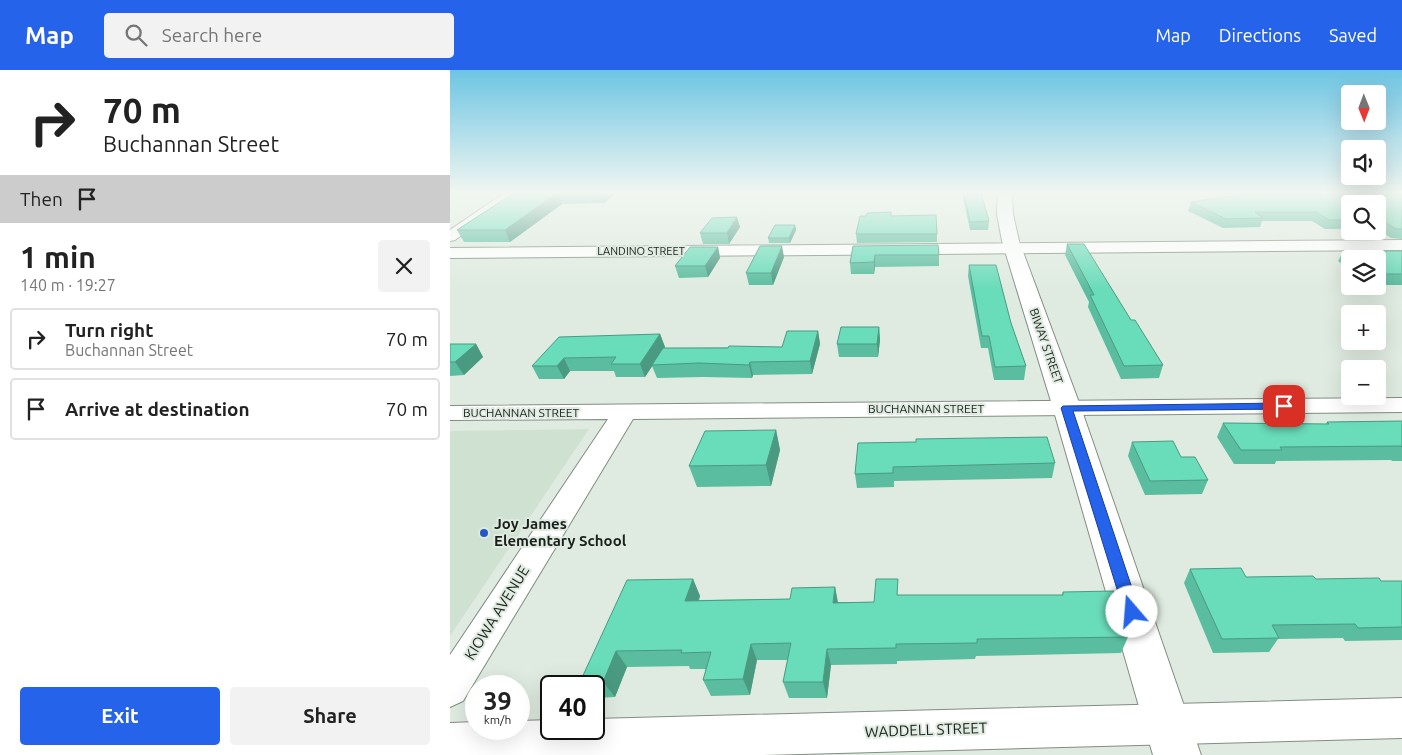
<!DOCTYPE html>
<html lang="en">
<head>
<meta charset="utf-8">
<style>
  :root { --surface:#fff; --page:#f2f2f2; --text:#222; --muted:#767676; --line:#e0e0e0; --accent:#2563eb }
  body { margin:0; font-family:Ubuntu,sans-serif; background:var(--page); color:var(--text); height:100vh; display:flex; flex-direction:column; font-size:19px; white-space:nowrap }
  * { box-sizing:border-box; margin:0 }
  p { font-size:16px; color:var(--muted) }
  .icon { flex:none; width:28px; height:28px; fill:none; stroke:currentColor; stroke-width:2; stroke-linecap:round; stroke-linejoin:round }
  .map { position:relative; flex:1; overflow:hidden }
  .side { display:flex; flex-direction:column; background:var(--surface); width:450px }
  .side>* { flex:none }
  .top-card { background:#fff; color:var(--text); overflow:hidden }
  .needle { width:32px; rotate:179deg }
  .fabs { position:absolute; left:891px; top:15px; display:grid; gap:10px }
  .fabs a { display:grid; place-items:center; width:45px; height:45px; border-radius:5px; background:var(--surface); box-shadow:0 5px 20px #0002; font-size:25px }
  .speed { position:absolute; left:15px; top:605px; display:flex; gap:10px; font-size:25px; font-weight:700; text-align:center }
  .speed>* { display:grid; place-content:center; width:65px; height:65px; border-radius:50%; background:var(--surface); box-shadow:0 5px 20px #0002; line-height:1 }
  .speed small { font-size:12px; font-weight:400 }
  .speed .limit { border:2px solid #111; border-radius:8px; background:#fff; color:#111 }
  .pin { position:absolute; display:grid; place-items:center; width:42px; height:42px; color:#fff; margin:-21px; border-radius:10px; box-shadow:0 2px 8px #0006 }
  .me { position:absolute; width:55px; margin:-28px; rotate:342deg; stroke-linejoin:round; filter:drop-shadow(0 0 4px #0008) }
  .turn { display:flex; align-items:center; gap:18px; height:105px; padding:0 20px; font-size:22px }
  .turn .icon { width:65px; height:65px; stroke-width:2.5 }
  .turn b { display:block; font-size:35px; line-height:42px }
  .then { display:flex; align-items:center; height:48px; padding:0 20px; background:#0003; gap:10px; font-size:19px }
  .round { display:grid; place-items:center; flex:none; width:52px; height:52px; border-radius:5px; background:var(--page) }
  .head { display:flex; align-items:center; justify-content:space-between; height:85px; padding:0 20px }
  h1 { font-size:30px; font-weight:700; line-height:38px }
  .primary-button { display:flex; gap:10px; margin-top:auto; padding:10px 20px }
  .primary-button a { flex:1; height:58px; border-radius:5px; background:var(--accent); color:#fff; font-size:20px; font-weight:700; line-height:58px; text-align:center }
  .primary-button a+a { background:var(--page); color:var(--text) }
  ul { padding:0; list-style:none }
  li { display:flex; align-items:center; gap:15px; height:62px; margin:0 10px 8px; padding:0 10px; border:2px solid var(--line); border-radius:5px }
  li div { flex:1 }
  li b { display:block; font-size:19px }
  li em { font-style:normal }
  header { display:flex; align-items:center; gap:30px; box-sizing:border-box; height:70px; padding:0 25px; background:var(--accent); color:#fff }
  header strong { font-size:24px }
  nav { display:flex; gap:28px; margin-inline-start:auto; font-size:18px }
  .search { width:350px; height:45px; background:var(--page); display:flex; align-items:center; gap:12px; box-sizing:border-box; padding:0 18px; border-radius:5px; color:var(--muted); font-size:19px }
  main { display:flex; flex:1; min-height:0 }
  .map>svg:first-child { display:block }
  .built { fill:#cfe1d0 }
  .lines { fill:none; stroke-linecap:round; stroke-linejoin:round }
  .minor-casing { stroke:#828d83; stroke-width:2 }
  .tertiary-casing { stroke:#828d83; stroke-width:2 }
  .minor { fill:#fff; fill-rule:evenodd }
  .tertiary { fill:#fff; fill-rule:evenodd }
  .wall { fill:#5abd9f }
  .shaded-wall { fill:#4a9a82 }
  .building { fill:#69dcb9; stroke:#4a9a82 }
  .route { fill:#2563eb; stroke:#184099 }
  .poi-dot { fill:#2658c6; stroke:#dfebe0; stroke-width:2 }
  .labels { text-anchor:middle; stroke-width:4; stroke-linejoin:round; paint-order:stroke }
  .far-street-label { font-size:11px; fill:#1c201c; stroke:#dfebe0 }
  .street-label { font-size:12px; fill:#1c201c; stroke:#dfebe0 }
  .near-poi-label { font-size:15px; font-weight:bold; fill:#1c201c; stroke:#dfebe0; text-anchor:start }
  .near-street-label { font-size:15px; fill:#1c201c; stroke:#dfebe0 }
</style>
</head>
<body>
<header>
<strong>Map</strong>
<div class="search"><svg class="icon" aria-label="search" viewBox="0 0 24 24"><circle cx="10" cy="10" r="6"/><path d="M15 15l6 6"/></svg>Search here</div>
<nav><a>Map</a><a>Directions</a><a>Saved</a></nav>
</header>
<main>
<section class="side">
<div class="top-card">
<div class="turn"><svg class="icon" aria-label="right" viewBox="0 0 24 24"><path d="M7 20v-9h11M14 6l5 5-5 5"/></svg><div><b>70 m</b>Buchannan Street</div></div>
<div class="then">Then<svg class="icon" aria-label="arrive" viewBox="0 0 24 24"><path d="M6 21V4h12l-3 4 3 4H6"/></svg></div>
</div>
<div class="head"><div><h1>1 min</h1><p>140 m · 19:27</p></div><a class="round"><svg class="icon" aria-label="close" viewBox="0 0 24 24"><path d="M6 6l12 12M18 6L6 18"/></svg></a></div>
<ul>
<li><svg class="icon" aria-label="right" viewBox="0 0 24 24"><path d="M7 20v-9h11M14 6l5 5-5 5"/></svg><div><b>Turn right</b><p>Buchannan Street</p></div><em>70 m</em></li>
<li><svg class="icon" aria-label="arrive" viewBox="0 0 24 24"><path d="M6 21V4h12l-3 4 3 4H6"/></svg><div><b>Arrive at destination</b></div><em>70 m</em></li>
</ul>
<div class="primary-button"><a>Exit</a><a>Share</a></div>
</section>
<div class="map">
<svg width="952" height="685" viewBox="0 0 952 685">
  <rect width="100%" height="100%" fill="#dfebe0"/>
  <!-- built -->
  <path class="built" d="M139 359 0 566V361Z"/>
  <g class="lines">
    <!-- minor casing -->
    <g class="minor-casing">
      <path id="minor" d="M54 123H69L5 170 0 171V160Z
        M952 170V180L0 188V178Z
        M952 328V342L183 349 13 631 0 637V585L158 349 0 350V336Z
        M952 628V668L313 685H0V653L26 652V659H69V651L101 650V659H144V649Z"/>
    </g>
    <!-- tertiary casing -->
    <g class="tertiary-casing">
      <path id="tertiary" d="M548 123H562L563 144 569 171 631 338 751 685H703L603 338 552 171 547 144Z"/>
    </g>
    <!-- minor -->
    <use href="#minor" class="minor"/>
    <!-- tertiary -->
    <use href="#tertiary" class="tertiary"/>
  </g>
  <!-- wall -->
  <path class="wall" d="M64 123H166L154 133 112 134 60 172H14L7 160Z
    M512 123H531L539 151 538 160H520Z
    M952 123V169L941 168 928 160V134H900V159H875L862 151H812L810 157 773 158 738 141 741 132Z
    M416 146H441L487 164V172L407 173 406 164Z
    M345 155 346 160 340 173H319L318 168Z
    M290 157 279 174H253L250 163Z
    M617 174 681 250 713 295 709 308 671 309 638 237 639 232 615 185Z
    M403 176 489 185V196L425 197 424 204H401L400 193Z
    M268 177 270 188 258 207 229 208 225 196Z
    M893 181H952V215H928V189H900V200L888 191Z
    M334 187 323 215H299L296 203Z
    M519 195 561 253 576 296 574 310H544L538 278H531L518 206Z
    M429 257 430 270 428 287H389L387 274Z
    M368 261 370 274 362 304 303 305 302 308 253 307 207 308 202 296 195 307H166L164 301H120L114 309H89L82 296 210 264 215 277 214 278 332 277Z
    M0 274H26L33 287 14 305 0 306Z
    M952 351V391H942L941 390 826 391 825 394H784L767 367 773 353 876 354 877 352Z
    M326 360 330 380 321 416 247 417 239 396Z
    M682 372 731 387 758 410 752 424 695 425 678 386Z
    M408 373 605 393 602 408 444 411V417L407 418 405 404Z
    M740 499 796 507 931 511H952V570L895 571 893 568 828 569 819 582 763 583 734 513Z
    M243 509 250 526 249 530 340 529 385 517 388 532H424L449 525H612L613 522 678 567 671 583 526 586 525 589 447 591V594L381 595 377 628H339L333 612 338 590H307L300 625 261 626 253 610 256 599H240L239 596 177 597 165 627 144 628V616H134L130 612Z"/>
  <!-- shaded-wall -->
  <path class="shaded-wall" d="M107 123H108L112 134 60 172 55 160Z
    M151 123H166L154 133Z
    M287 147 290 157 279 174 277 163Z
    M345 155 346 160 340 173 339 168Z
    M332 176 334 187 323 215 321 203Z
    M268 177 270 188 258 207 255 196Z
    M425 185V197L424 204V192Z
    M429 257 430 270 428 287 427 274Z
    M368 261 370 274 362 304 360 291Z
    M210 264 215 277 195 307 190 294Z
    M26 274 33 287 14 305 5 292Z
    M114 288 120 301 114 309 107 296Z
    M300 292 303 305 302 308 299 295Z
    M326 360 330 380 321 416 316 395Z
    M243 509 250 526 243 547 235 531Z
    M385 517 388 534 383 533Z
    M301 574 307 590 300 625 293 609Z
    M377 579 381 595 377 628 373 612Z
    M166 581 177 597 165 627 153 612Z"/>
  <!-- building -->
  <path class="building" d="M64 123H107L55 160H7L53 130Z
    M514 123H531L539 151 520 152Z
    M801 123H952V159H946L930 149H928V134H900V150H879L866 142H805L813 148 776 149 741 132Z
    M441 142V146L486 145 487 164H406L410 146H416L417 143Z
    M287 147 277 163H250L262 148Z
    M325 155H345L339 168H318Z
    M617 174H634L681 250H685L713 295 674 296 640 225H644Z
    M488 175 489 185H425L424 192 400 193 403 176Z
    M310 176H332L321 203H296Z
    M240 177H268L255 196H225Z
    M893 181H952V204H928V189H904Z
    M519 195H546L561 253 576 296 545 297 539 266H532Z
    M391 257H429L427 274H387Z
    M337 261H368L360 291 300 292 299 295 249 293 202 295 213 278H278L279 276 332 277Z
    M210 264 190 294H161L166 287 114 288 107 296H82L109 267Z
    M0 274H26L5 292H0Z
    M952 351V377L951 376 830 377 832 380H791L773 353 879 354 877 352Z
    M326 360 316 395 239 396 255 361Z
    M597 367 605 393 443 397V403L405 404 408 373 466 372V369Z
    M723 371 731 387H745L758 410 700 411 682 372Z
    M791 498 796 507 863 506 866 509 929 508 931 511H952V557L908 558 905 554 822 555 829 568 772 569 740 499Z
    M243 509 235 531 340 529 342 518 385 517 383 533 424 532 426 509H448L447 525H613V522L664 521 678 567 527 569V573L446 574V578L377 579 373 612H333L341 573 301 574 293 609 253 610 261 582 231 583 232 580 166 581 153 612H130L177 510Z"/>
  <!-- sky -->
  <linearGradient id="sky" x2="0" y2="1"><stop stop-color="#6dc5e3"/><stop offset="0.56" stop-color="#f1f6f1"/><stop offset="1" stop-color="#f1f6f1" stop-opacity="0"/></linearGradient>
  <rect width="952" height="219" fill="url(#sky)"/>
  <!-- route -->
  <path class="route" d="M834 333 838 334 839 336 838 339 623 341 690 542 687 548 682 550 676 548 611 338 613 336Z"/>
  <!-- markers -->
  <circle class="poi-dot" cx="34" cy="463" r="5"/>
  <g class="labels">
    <!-- far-street labels -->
    <g class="far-street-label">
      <text x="191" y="185">LANDINO STREET</text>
    </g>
    <!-- street labels -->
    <g class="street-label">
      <text transform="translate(596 276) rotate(71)" y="4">BIWAY STREET</text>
      <text x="476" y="343">BUCHANNAN STREET</text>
      <text x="71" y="347">BUCHANNAN STREET</text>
    </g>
    <!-- near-poi labels -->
    <g class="near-poi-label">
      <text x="44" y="459">Joy James<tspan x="44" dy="17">Elementary School</tspan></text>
    </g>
    <!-- near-street labels -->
    <g class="near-street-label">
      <text transform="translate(47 543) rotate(-58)" y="5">KIOWA AVENUE</text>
      <text transform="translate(476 660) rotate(-2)" y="5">WADDELL STREET</text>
    </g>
  </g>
</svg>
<div class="fabs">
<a><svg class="needle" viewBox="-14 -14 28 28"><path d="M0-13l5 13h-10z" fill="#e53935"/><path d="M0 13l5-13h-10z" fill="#767676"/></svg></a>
<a><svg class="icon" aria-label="sound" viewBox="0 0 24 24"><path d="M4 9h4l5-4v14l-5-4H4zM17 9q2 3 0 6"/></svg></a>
<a><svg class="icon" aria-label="search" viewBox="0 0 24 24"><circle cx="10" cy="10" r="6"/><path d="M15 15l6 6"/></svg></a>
<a><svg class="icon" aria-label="layers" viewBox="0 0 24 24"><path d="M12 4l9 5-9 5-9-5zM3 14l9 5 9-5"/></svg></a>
<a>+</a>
<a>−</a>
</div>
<div class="speed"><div>39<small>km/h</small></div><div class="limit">40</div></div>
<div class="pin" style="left:834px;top:336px;background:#d93025"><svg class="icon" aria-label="arrive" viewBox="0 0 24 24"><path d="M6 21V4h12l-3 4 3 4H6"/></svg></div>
<svg class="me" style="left:682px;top:542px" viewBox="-20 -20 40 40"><circle r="19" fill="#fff"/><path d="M0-13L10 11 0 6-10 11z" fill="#2563eb"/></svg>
</div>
</main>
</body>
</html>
